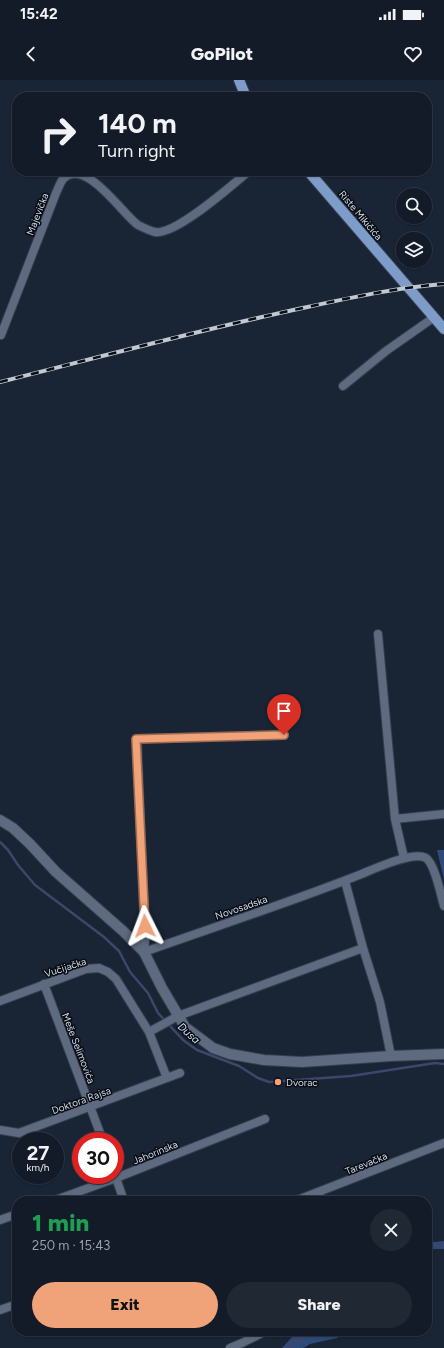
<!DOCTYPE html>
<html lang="en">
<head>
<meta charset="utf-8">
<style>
  :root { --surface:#131b28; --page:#202834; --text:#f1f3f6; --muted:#9da1a8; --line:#323945; --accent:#f0a279 }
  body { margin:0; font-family:Figtree,sans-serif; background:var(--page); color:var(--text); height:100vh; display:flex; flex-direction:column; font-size:15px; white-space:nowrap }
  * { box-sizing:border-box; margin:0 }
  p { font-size:13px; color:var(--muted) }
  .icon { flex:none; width:22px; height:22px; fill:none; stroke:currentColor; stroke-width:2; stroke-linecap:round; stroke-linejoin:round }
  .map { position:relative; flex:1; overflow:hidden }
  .side { position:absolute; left:12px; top:1116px; width:420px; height:140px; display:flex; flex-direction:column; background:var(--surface); border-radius:16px; box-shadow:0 1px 3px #0004,0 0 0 1px var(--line) }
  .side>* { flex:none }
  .banner { position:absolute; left:12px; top:12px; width:420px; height:84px; border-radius:16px; box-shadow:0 1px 3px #0004,0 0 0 1px var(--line); background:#131b28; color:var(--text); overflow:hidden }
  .fabs { position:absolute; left:396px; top:108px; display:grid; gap:8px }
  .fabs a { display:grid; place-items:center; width:36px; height:36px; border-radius:50%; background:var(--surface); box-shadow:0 1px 3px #0004,0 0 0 1px var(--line); font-size:20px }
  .speed { position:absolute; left:12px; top:1052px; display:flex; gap:8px; font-size:20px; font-weight:700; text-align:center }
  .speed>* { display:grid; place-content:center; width:52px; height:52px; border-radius:50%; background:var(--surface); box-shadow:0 1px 3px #0004,0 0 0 1px var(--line); line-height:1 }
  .speed small { font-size:10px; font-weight:400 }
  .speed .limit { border:6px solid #d22; background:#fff; color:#111 }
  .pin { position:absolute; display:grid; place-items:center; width:34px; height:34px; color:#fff; margin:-41px -17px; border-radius:50% 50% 50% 0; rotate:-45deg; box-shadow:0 0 4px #0007 }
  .pin .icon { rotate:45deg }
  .me { position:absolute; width:44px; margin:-22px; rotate:357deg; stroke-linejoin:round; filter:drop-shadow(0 0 3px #0008) }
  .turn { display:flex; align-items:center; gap:14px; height:84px; padding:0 20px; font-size:18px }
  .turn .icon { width:52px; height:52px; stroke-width:2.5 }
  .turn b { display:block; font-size:28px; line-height:34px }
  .round { display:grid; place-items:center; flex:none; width:42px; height:42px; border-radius:21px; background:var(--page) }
  .headline { display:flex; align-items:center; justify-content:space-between; height:68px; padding:0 20px }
  h1 { font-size:24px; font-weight:800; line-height:30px; color:#1e9e55 }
  .cta { display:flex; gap:8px; margin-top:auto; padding:8px 20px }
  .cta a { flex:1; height:46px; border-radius:24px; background:var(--accent); color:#111; font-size:16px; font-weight:800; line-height:46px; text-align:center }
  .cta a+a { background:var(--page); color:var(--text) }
  .status { display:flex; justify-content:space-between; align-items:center; height:28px; padding:0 20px; background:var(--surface); direction:ltr }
  .status svg { height:11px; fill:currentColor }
  header { display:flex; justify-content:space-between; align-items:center; height:52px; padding:0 20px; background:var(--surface); font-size:18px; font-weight:800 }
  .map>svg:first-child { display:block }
  .green { fill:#2d4b7a }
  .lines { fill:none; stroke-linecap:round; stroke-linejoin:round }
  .stream { stroke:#3f4668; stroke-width:2.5 }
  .minor-casing { stroke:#353e4c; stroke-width:10 }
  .secondary-casing { stroke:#353e4c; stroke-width:12 }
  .primary-casing { stroke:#353e4c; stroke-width:12 }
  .minor { stroke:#5d6a7f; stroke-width:8 }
  .secondary { stroke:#5d6a7f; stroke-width:10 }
  .primary { stroke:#7e9cca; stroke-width:10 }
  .rail-casing { stroke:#bfc8d3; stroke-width:4 }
  .rail { stroke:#080d15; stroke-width:2.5; stroke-dasharray:8; stroke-linecap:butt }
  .route-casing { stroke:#9c694f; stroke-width:10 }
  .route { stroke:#f0a279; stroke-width:7 }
  .poi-dot { fill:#f0a279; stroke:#080d15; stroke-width:1.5 }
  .labels { text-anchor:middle; stroke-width:3; stroke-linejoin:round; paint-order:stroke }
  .street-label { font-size:10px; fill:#d2dae5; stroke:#080d15 }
  .poi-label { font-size:10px; fill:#d2dae5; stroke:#080d15; text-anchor:start }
  .water-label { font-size:11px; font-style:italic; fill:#d1def0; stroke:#080d15 }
</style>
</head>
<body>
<div class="status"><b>15:42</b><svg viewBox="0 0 49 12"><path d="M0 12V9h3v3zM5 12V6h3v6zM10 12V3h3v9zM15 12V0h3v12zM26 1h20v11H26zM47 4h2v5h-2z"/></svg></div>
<header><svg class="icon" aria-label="back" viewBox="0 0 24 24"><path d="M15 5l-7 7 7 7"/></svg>GoPilot<svg class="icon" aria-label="heart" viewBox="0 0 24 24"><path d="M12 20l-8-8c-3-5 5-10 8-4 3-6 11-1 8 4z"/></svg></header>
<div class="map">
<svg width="444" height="1268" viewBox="0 0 444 1268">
  <rect width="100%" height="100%" fill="#192435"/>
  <!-- green -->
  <path class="green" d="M437 770H444V800Z
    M427 1161 435 1162 444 1161V1169H427Z
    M305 1251H346L337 1258 310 1264 303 1268H282L293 1256Z"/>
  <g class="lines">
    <!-- stream -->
    <path class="stream" d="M0 762 8 770 18 785 35 805 104 857 119 871 130 892 148 913 158 933 183 960 197 970 239 986 258 998 269 1002 351 996 435 983 444 984
      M427 1165 437 1166 444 1165
      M287 1268C300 1254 317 1254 335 1251"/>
    <!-- minor casing -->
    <g class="minor-casing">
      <path id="minor" d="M1 255 56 113C58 109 60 103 63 99 85 76 123 135 138 145 142 147 150 151 155 152 175 156 232 105 249 91
        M343 306 386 271 433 238
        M378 554 395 739 404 778
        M284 655 137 659 145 861 144 872C214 847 285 824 354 797 368 792 412 770 426 778 435 784 441 816 444 826
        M395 739 444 734
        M345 801 363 868 380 922 391 976
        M44 904 103 1061
        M0 921 86 889 99 888 108 892 116 899 149 952 167 998
        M149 952 178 936 363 868
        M0 1050 19 1053 180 993
        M115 1095 124 1121
        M318 1113 322 1121
        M53 1121 116 1098 265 1039
        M295 1121 444 1063
        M0 1140 17 1134
        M0 1230 17 1224
        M230 1268 242 1263 266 1251"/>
    </g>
    <!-- secondary casing -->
    <g class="secondary-casing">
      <path id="secondary" d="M0 740 13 748 30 764 56 792 123 851 144 872 162 908 185 947 213 968 230 974 264 980 302 982 391 976 444 974"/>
    </g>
    <!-- primary casing -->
    <g class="primary-casing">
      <path id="primary" d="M239 0 246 17
        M308 91 444 249"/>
    </g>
    <!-- minor -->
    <use href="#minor" class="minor"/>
    <!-- secondary -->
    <use href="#secondary" class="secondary"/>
    <!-- primary -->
    <use href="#primary" class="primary"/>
    <!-- rail casing -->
    <g class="rail-casing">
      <path id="rail" d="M0 302C96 278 192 252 289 231 340 220 391 208 444 204"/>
    </g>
    <!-- rail -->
    <use href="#rail" class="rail"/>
  </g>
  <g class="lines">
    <!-- route casing -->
    <g class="route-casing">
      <path id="route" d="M145 846 136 659 284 655"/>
    </g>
    <!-- route -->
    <use href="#route" class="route"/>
  </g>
  <!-- markers -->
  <circle class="poi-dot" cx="278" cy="1002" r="4"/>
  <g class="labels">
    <!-- street labels -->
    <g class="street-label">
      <text transform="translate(37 134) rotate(-69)" y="4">Majevička</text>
      <text transform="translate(361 135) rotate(50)" y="4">Riste Mikičića</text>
      <text transform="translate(241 827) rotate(-19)" y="4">Novosadska</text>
      <text transform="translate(65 887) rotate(-18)" y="4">Vučijačka</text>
      <text transform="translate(79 968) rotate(69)" y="4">Meše Selimovića</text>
      <text transform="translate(81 1020) rotate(-20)" y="4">Doktora Rajsa</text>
      <text transform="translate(155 1072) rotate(-22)" y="4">Jahorinska</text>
      <text transform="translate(366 1083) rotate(-22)" y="4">Tarevačka</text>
    </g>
    <!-- poi labels -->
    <g class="poi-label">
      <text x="286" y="1006">Dvorac</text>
    </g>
    <!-- water labels -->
    <g class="water-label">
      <text transform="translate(189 953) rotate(42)" y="4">Dusa</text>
    </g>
  </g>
</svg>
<div class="fabs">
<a><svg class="icon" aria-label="search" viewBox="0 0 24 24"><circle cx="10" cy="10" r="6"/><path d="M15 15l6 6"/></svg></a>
<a><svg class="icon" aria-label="layers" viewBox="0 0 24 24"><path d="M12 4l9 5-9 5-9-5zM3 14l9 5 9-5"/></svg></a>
</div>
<div class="speed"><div>27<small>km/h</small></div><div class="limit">30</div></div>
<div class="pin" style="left:284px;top:655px;background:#d93025"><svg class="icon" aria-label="arrive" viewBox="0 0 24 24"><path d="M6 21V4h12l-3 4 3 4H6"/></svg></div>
<svg class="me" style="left:145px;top:846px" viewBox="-20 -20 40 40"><path d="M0-17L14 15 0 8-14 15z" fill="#f0a279" stroke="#fff" stroke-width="4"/></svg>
<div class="banner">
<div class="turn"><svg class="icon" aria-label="right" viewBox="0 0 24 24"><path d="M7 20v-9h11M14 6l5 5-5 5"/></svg><div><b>140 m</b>Turn right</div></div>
</div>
<section class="side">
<div class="headline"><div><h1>1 min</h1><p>250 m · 15:43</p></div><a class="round"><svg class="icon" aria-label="close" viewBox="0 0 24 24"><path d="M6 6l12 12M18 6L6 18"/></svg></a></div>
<div class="cta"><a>Exit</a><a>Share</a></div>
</section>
</div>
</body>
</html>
